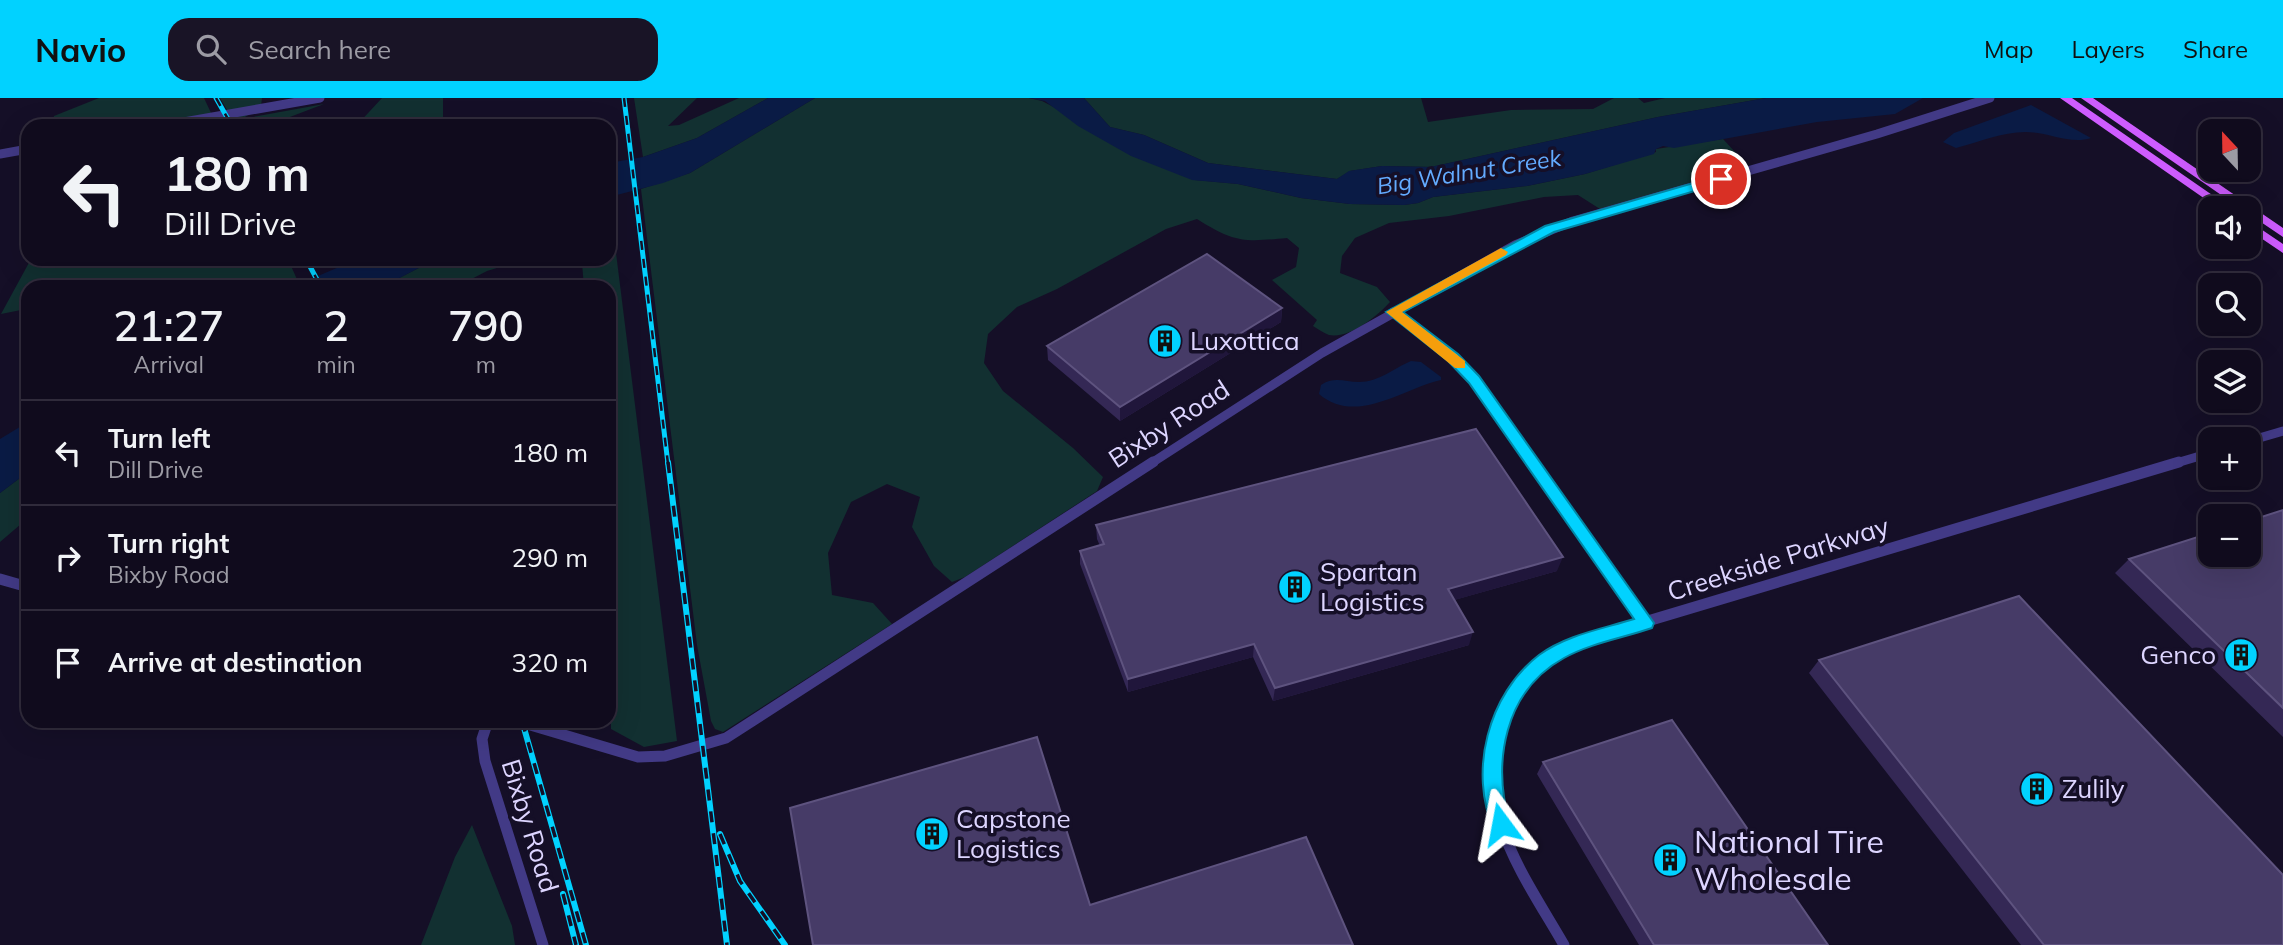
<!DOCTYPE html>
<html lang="en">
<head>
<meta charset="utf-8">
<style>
  :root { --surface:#100b1d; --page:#191426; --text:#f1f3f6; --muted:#9c9ba4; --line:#302b3b; --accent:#01d2ff }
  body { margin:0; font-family:Mulish,sans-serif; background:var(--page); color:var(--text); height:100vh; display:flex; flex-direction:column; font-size:26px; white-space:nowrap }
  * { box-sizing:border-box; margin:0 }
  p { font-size:23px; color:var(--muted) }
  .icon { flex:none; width:38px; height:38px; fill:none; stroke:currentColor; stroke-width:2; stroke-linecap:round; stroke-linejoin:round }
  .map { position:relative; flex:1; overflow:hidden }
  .drawer { position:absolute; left:21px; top:182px; width:595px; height:448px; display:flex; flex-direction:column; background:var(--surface); border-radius:21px; box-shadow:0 7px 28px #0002,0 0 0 2px var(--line) }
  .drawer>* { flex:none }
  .banner { position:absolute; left:21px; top:21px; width:595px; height:147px; border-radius:21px; box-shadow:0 7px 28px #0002,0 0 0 2px var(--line); background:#100b1d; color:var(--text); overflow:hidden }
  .needle { width:46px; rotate:338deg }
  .buttons { position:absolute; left:2198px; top:21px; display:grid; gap:14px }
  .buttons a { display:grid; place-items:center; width:63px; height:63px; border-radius:14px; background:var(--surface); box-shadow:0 7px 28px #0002,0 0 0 2px var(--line); font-size:35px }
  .pin { position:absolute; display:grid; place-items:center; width:60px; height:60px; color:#fff; margin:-30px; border:4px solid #fff; border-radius:50%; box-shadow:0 2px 7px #0007 }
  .me { position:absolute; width:77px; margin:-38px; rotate:347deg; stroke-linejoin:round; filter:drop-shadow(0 0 5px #0008) }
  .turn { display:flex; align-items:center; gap:24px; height:147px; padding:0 28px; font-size:32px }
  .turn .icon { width:91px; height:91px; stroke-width:2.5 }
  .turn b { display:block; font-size:49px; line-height:60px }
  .eta { display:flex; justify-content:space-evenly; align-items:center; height:119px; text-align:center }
  .eta b { font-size:42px; font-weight:600; line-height:49px }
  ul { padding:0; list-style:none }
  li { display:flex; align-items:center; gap:21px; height:105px; padding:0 28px; border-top:2px solid var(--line) }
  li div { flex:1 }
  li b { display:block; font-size:26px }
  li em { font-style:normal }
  header { display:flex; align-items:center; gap:42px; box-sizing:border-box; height:98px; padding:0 35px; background:var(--accent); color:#111 }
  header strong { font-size:33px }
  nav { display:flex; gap:38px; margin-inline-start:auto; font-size:24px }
  .search { width:490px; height:63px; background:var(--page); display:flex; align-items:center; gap:18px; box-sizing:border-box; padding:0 24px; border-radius:21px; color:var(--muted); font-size:26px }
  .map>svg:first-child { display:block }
  .green { fill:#123031 }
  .water { fill:#0a1b45 }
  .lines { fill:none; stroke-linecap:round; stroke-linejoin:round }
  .minor-far1 { stroke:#423a86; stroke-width:9 }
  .minor { stroke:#423a86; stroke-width:11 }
  .major { fill:#ce5cff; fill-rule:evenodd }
  .rail-far1-casing { stroke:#01d2ff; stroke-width:5 }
  .rail-casing { stroke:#01d2ff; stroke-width:6 }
  .rail-far1 { stroke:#150f27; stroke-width:2.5; stroke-dasharray:9; stroke-linecap:butt }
  .rail { stroke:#150f27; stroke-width:3.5; stroke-dasharray:11; stroke-linecap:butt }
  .wall { fill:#342855 }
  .shaded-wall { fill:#20163b }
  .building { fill:#463b67; stroke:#5e537f; stroke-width:2 }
  .route { fill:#01d2ff; stroke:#0188a6; stroke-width:2 }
  .slow { fill:#f59e0b }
  .labels { text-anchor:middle; stroke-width:7; stroke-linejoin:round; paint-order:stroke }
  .far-water-label { font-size:23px; font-style:italic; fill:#63abff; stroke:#150f27 }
  .poi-label { font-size:26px; fill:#ddd5ff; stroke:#150f27; text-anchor:start }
  .street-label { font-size:26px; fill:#ddd5ff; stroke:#150f27 }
  .near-poi-label { font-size:32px; fill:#ddd5ff; stroke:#150f27; text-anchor:start }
</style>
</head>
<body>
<header>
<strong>Navio</strong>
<div class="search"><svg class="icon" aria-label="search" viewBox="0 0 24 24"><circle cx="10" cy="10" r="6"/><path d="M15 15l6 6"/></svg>Search here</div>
<nav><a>Map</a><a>Layers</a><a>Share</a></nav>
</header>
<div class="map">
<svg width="2283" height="847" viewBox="0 0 2283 847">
  <rect width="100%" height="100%" fill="#150f27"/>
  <!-- green -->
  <path class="green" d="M99 0H204L212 17 146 28 99 19 80 28H51L54 18Z
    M220 0H262L261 8 242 21 324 6 282 22 283 28H243L239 22H233Z
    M382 0H443V28H401L400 23 357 27Z
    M634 0H697L668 28 679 27 739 0H768L697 40 643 59Z
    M815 0H1029L1042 3 1195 82 1238 86 1301 100 1350 106 1404 107 1418 105 1433 99 1527 88 1585 76 1656 54V51L1723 41 1748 68 1600 111 1578 97 1544 99 1449 118 1389 125 1355 140 1342 158 1340 175 1377 189 1390 204C1377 218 1350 241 1329 237 1324 235 1318 231 1313 228L1317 222 1272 182 1296 169 1299 150 1287 140C1244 144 1235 145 1197 121L1166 131 1057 191 1017 209 988 236 984 265 1003 293 1073 350 1103 379 1097 393 965 479 952 484 934 468 912 429 920 399 887 386 851 404 828 455 832 497 873 505 892 526 723 634 715 631 711 623 697 547 641 91 690 75Z
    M1084 0H1421L1428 24 1511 12 1593 11 1614 0H1638L1644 5 1665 0H1841H1766L1658 19 1431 69 1382 68 1350 73 1337 81 1208 65 1144 37 1110 29Z
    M609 99 677 643 644 649 611 631 609 189H584L582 165 578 161H609Z
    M31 161H288L299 186 292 189H28V227L21 212 1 216Z
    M436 161H527L487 173 456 189H382Z
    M28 374V420L0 444V395Z
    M472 727 512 828 515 847H421L455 759Z"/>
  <!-- water -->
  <path class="water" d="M768 0H815L690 75 663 85 609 99V65L643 59 697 40Z
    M1029 0H1084L1110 29 1144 37 1208 65 1337 81 1349 73 1382 68 1431 69 1658 19 1766 0H1923L1895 16 1817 24 1674 50 1663 48 1656 51 1654 56 1585 76 1527 88 1433 99 1418 105 1404 107 1350 106 1301 100 1238 86 1192 82 1131 58 1078 28 1045 3Z
    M2031 7 2091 40C2070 47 2048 34 2026 34 2001 34 1980 44 1956 50L1943 44 1954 35Z
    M358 161H436L382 189H292Z
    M1411 263 1421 264 1441 279V282C1404 290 1356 328 1319 296L1321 287C1334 278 1345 284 1359 284 1379 284 1394 270 1411 263Z
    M28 324V374L0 395V341Z"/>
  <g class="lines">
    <!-- minor-far1 -->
    <path class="minor-far1" d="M161 28 320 0
      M0 56 28 51
      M1393 214 1453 260 1474 282 1533 366
      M2249 343 2283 333
      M1150 366 1322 255 1515 147 1573 123 1877 36 1990 0
      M2173 366 2210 355"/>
    <!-- minor -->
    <path class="minor" d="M1532 364 1646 525
      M0 481 28 489
      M488 623 482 641 485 663 543 847
      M517 623 638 659 665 658 726 640 1153 364
      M1564 847C1541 807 1514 768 1500 724 1482 667 1495 602 1543 564 1560 551 1581 544 1601 537L2179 364"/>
    <!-- major -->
    <path class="major" d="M2060 0H2072L2231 110H2218Z
      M2081 0H2093L2283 130V139L2249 116V110H2240Z
      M2249 123 2283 146V155L2249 132Z"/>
    <!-- rail-far1 casing -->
    <g class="rail-far1-casing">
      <path id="rail-far1" d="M216 0 232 28
        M624 0 668 366
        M306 161 321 189"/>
    </g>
    <!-- rail casing -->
    <g class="rail-casing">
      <path id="rail" d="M668 364 727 847
        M522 623 586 847
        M720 736 740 783 785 847
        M563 796 576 847"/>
    </g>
    <!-- rail-far1 -->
    <use href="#rail-far1" class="rail-far1"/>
    <!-- rail -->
    <use href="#rail" class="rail"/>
  </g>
  <!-- wall -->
  <path class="wall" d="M1282 210 1281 224 1120 323 1048 262 1047 248Z
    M2283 412V639L2115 475 2129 461Z
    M1096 427 1557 473 1454 502 1469 547 1273 603 1253 559 1128 594 1080 466V453L1100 448 1097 441Z
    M1819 562 2283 847H2021L1809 575Z
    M1543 664 1828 847H1639L1537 676Z"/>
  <!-- shaded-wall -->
  <path class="shaded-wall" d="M1282 210 1281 224 1120 323V309Z
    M1563 459 1557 473 1444 505 1448 491Z
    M1473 534 1469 547 1273 603 1275 590Z
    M1254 546 1253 559 1128 594V581Z"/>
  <!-- building -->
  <path class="building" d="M1207 156 1282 210 1120 309 1047 248Z
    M1476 331 1563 459 1448 491 1473 534 1275 590 1254 546 1128 581 1080 453 1104 446 1096 427Z
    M2283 412V610L2129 461 2210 435V457H2249V423Z
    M2019 498 2283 777V847H2044L1819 562Z
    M1672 622 1828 847H1654L1543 664Z
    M1037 639 1090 807 1306 739 1353 847H813L790 710Z"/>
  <!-- route -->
  <path class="route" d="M1721 77 1728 81 1726 84 1554 134 1403 214 1458 256 1479 278 1654 525 1652 530C1623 540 1591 545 1564 560 1504 593 1492 665 1510 726L1508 732 1501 735 1494 732C1468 674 1488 596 1539 557 1566 537 1602 531 1634 521L1469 285 1448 263 1386 214 1545 128Z"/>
  <!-- slow -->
  <path class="slow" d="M1501 150 1508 154 1506 157 1402 214 1465 263V270H1455L1386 214Z"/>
  <!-- icons -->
  <defs>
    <g id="building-disc" transform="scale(1.75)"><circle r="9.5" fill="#01d2ff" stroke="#150f27"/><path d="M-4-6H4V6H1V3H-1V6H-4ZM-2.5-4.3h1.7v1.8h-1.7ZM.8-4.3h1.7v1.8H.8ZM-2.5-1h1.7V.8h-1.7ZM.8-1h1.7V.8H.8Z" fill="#111"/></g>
  </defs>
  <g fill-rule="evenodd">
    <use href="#building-disc" x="1165" y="243"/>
    <use href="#building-disc" x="1295" y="489"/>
    <use href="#building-disc" x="2241" y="557"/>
    <use href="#building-disc" x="2037" y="691"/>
    <use href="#building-disc" x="932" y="736"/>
    <use href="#building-disc" x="1670" y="762"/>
  </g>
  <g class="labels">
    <!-- far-water labels -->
    <g class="far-water-label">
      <text transform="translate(1469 74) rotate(-9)" y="8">Big Walnut Creek</text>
    </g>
    <!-- poi labels -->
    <g class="poi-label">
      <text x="1190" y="252">Luxottica</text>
      <text x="1320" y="483">Spartan<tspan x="1320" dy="30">Logistics</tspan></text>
      <text x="2216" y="566" text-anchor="end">Genco</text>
      <text x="2062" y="700">Zulily</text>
      <text x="956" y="730">Capstone<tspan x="956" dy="30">Logistics</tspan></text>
    </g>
    <!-- street labels -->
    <g class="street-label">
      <text transform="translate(1169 326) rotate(-33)" y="9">Bixby Road</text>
      <text transform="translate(1778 461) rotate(-17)" y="9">Creekside Parkway</text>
      <text transform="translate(530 728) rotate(73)" y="9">Bixby Road</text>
    </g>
    <!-- near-poi labels -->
    <g class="near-poi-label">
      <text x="1694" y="755">National Tire<tspan x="1694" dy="37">Wholesale</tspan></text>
    </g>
  </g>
</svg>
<div class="buttons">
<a><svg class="needle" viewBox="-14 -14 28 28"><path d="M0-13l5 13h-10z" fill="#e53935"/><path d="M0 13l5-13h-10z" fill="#9c9ba4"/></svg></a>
<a><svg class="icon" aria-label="sound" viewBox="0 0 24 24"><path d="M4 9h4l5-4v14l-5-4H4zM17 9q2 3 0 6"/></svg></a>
<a><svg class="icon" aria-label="search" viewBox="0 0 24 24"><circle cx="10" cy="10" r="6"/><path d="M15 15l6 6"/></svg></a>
<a><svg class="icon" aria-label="layers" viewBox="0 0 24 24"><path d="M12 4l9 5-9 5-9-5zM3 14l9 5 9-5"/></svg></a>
<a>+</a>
<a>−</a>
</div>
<div class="pin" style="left:1721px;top:81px;background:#d93025"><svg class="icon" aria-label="arrive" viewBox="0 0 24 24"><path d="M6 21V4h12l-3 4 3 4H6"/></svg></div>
<svg class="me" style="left:1501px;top:726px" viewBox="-20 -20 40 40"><path d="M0-17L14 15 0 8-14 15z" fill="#01d2ff" stroke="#fff" stroke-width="4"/></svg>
<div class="banner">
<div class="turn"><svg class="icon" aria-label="left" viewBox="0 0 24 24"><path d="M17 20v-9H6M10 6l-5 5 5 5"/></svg><div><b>180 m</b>Dill Drive</div></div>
</div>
<section class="drawer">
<div class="eta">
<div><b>21:27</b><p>Arrival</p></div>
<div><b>2</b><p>min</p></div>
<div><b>790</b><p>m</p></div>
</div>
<ul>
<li><svg class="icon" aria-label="left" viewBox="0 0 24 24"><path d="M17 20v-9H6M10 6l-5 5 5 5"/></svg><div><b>Turn left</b><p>Dill Drive</p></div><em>180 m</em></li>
<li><svg class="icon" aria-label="right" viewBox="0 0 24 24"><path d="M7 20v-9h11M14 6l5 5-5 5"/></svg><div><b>Turn right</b><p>Bixby Road</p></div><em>290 m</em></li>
<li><svg class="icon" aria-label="arrive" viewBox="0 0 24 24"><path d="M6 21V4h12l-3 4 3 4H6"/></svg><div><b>Arrive at destination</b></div><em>320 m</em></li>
</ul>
</section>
</div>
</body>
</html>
